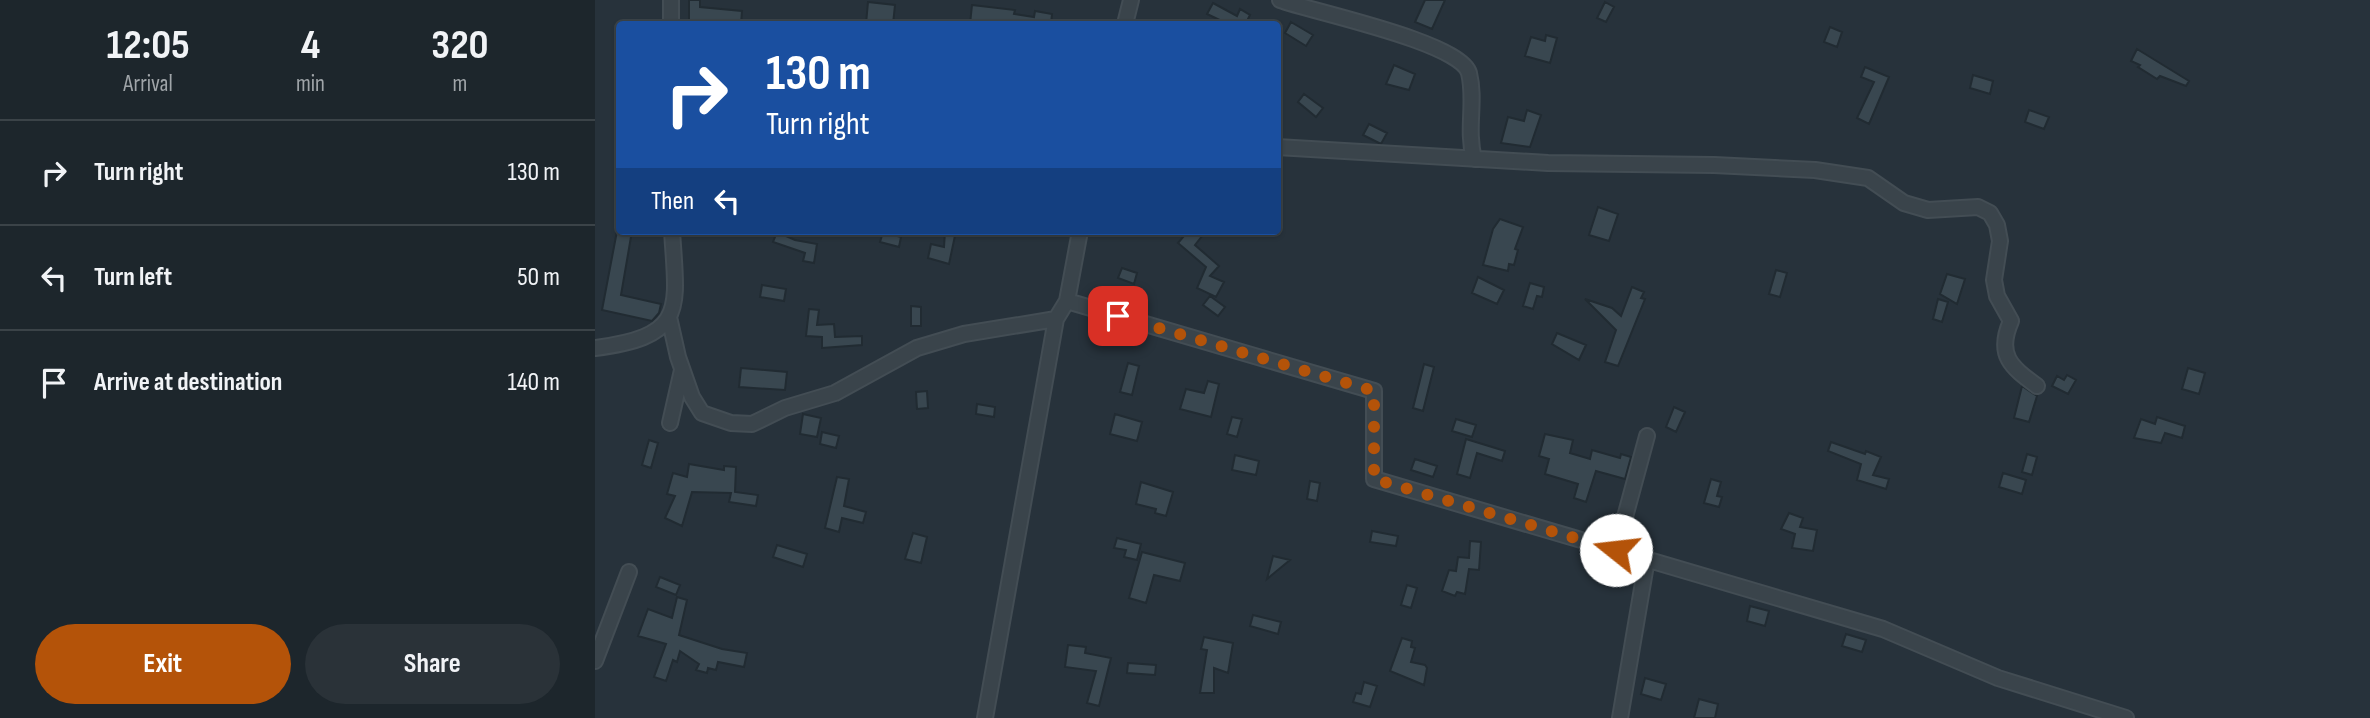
<!DOCTYPE html>
<html lang="en">
<head>
<meta charset="utf-8">
<style>
  :root { --surface:#1d262c; --page:#2a3238; --text:#f1f3f6; --muted:#a0a5a9; --line:#3b4348; --accent:#b45309 }
  body { margin:0; font-family:"Sofia Sans Condensed",sans-serif; background:var(--page); color:var(--text); height:100vh; display:flex; flex-direction:column; font-size:26px; white-space:nowrap }
  * { box-sizing:border-box; margin:0 }
  p { font-size:23px; color:var(--muted) }
  .icon { flex:none; width:38px; height:38px; fill:none; stroke:currentColor; stroke-width:2; stroke-linecap:round; stroke-linejoin:round }
  .map { position:relative; flex:1; overflow:hidden }
  .details { display:flex; flex-direction:column; background:var(--surface); width:595px }
  .details>* { flex:none }
  .hud { position:absolute; left:21px; top:21px; width:665px; height:214px; border-radius:7px; box-shadow:0 2px 5px #0004,0 0 0 2px var(--line); background:#1a4fa0; color:#fff; overflow:hidden }
  .pin { position:absolute; display:grid; place-items:center; width:60px; height:60px; color:#fff; margin:-30px; border-radius:14px; box-shadow:0 4px 10px #0006 }
  .me { position:absolute; width:77px; margin:-38px; rotate:286deg; stroke-linejoin:round; filter:drop-shadow(0 0 5px #0008) }
  .turn { display:flex; align-items:center; gap:24px; height:147px; padding:0 35px; font-size:32px }
  .turn .icon { width:91px; height:91px; stroke-width:2.5 }
  .turn b { display:block; font-size:49px; line-height:60px }
  .then { display:flex; align-items:center; height:66px; padding:0 35px; background:#0003; gap:14px; font-size:26px }
  .eta { display:flex; justify-content:space-evenly; align-items:center; height:119px; text-align:center }
  .eta b { font-size:42px; font-weight:700; line-height:49px }
  .primary-button { display:flex; gap:14px; margin-top:auto; padding:14px 35px }
  .primary-button a { flex:1; height:80px; border-radius:42px; background:var(--accent); color:#fff; font-size:28px; font-weight:700; line-height:80px; text-align:center }
  .primary-button a+a { background:var(--page); color:var(--text) }
  ul { padding:0; list-style:none }
  li { display:flex; align-items:center; gap:21px; height:105px; padding:0 35px; border-top:2px solid var(--line) }
  li div { flex:1 }
  li b { display:block; font-size:26px }
  li em { font-style:normal }
  main { display:flex; flex:1; min-height:0 }
  .map>svg:first-child { display:block }
  .building { fill:#394750; stroke:#212b32; stroke-width:2 }
  .lines { fill:none; stroke-linecap:round; stroke-linejoin:round }
  .minor-casing { stroke:#434d54; stroke-width:18 }
  .minor { stroke:#3a444b; stroke-width:14 }
  .route { stroke:#b45309; stroke-width:12; stroke-dasharray:0 21.6 }
</style>
</head>
<body>
<main>
<section class="details">
<div class="eta">
<div><b>12:05</b><p>Arrival</p></div>
<div><b>4</b><p>min</p></div>
<div><b>320</b><p>m</p></div>
</div>
<ul>
<li><svg class="icon" aria-label="right" viewBox="0 0 24 24"><path d="M7 20v-9h11M14 6l5 5-5 5"/></svg><div><b>Turn right</b></div><em>130 m</em></li>
<li><svg class="icon" aria-label="left" viewBox="0 0 24 24"><path d="M17 20v-9H6M10 6l-5 5 5 5"/></svg><div><b>Turn left</b></div><em>50 m</em></li>
<li><svg class="icon" aria-label="arrive" viewBox="0 0 24 24"><path d="M6 21V4h12l-3 4 3 4H6"/></svg><div><b>Arrive at destination</b></div><em>140 m</em></li>
</ul>
<div class="primary-button"><a>Exit</a><a>Share</a></div>
</section>
<div class="map">
<svg width="1775" height="718" viewBox="0 0 1775 718">
  <rect width="100%" height="100%" fill="#27323b"/>
  <!-- building -->
  <path class="building" d="M94 0H105V7L147 11 146 24H94Z
    M830 0H850L837 29 820 22Z
    M273 2 300 5 298 24H271Z
    M1010 2 1019 7 1011 22 1002 18Z
    M618 3 642 16 645 9 655 15 652 21 659 24H633L612 14Z
    M377 5 420 10 419 14 439 17 440 11 457 14 456 24H375Z
    M696 22 718 35 711 46 690 33Z
    M1235 27 1247 32 1242 47 1229 42Z
    M951 35 962 38 955 63 930 56 936 37 950 41Z
    M1542 49 1594 81 1591 86 1565 76 1562 79 1543 67 1545 65 1536 61Z
    M799 65 820 74 814 90 791 84Z
    M1270 67 1294 77 1274 124 1262 118 1279 82 1266 77Z
    M1378 75 1398 81 1395 94 1375 88Z
    M709 94 728 108 721 117 703 102Z
    M932 110 946 115 935 147 906 143 913 117 929 121Z
    M1434 110 1454 117 1449 129 1430 122Z
    M774 124 792 133 786 144 768 135Z
    M1003 207 1023 214 1014 241 994 235Z
    M905 219 928 227 920 249 923 250 919 265 914 264 913 271 888 265 898 229Z
    M22 231H37L26 295 66 304 64 313 57 321 7 310Z
    M350 231H361L354 264 333 258 336 244 349 247Z
    M593 231H611L600 245 624 266 615 276 629 282 621 297 602 288 611 267 583 243Z
    M182 232 200 240 222 244 219 263 208 261 210 253 178 242Z
    M288 232 306 237 304 247 285 242Z
    M527 268 542 273 539 284 523 278Z
    M1181 270 1192 273 1185 297 1174 294Z
    M1352 274 1370 279 1362 304 1345 294Z
    M883 277 909 290 902 304 877 293Z
    M935 283 949 287 947 297 942 296 938 309 928 306Z
    M167 285 191 289 189 301 165 297Z
    M1037 287 1049 292 1046 298 1050 299 1023 366 1010 362 1021 330 990 299 1017 308 1026 316Z
    M615 296 630 307 623 316 608 305Z
    M1343 299 1353 302 1347 322 1338 319Z
    M316 306 326 307V326H316Z
    M214 309 224 310 222 325 239 324 240 337 267 336V345L227 348V337L211 336Z
    M962 333 991 345 984 360 957 344Z
    M533 363 544 366 537 395 525 392Z
    M829 364 839 367 828 411 818 408Z
    M146 368 192 372 190 390 144 387Z
    M1593 368 1610 373 1604 394 1587 389Z
    M1472 375 1481 380 1473 394 1457 386 1462 376 1469 380Z
    M613 381 624 384 616 417 585 409 591 389 609 393Z
    M1427 386 1442 396 1434 422 1419 418Z
    M332 391 333 408 322 409 321 392Z
    M382 404 400 407 399 417 381 414Z
    M1079 407 1090 412 1081 432 1071 427Z
    M208 414 226 418 222 437 205 434Z
    M520 414 547 422 542 441 515 434Z
    M637 417 647 419 642 437 632 434Z
    M1562 417 1590 426 1587 438 1570 433 1566 443 1539 438 1546 419 1560 424Z
    M861 419 881 425 877 437 857 431Z
    M227 432 244 436 241 448 225 444Z
    M950 434 978 440 975 453 995 459 997 450 1025 458 1026 454 1036 457 1030 479 1001 471 991 502 979 498 983 484 950 474 954 459 944 456Z
    M871 439 910 451 907 461 882 453 875 478 862 474Z
    M54 440 63 443 56 468 47 465Z
    M1236 442 1270 454 1271 451 1286 457 1278 475 1294 479 1291 489 1262 480 1266 464 1233 451Z
    M1432 454 1442 457 1437 475 1427 472Z
    M640 455 664 461 661 475 637 470Z
    M820 459 842 466 838 477 816 470Z
    M94 464 129 470V466L141 467 140 492 163 495 161 506 134 502 136 493 97 492 87 526 70 518 80 496 72 494 78 473 92 477Z
    M1408 473 1431 480 1427 494 1404 487Z
    M242 477 254 479 249 506 271 512 268 523 247 518 244 532 230 528Z
    M1116 479 1126 482 1122 496 1127 497 1124 507 1109 503Z
    M715 481 725 483 722 501 712 499Z
    M546 482 578 492 571 516 560 513 561 509 541 504Z
    M1194 513 1208 518 1205 527 1222 530 1218 551 1197 548 1200 534 1186 529Z
    M777 531 803 536 801 546 775 542Z
    M318 533 332 537 326 563 310 559Z
    M522 538 546 544 542 560 529 557 531 550 519 548Z
    M875 541 886 542 884 570 874 569 870 594 862 592 860 596 847 591 854 570 861 571 863 557 874 558Z
    M182 545 212 554 208 567 178 557Z
    M547 552 590 563 585 581 559 575 551 603 534 598Z
    M678 556 695 560 672 579Z
    M65 577 85 585 81 595 61 587Z
    M812 585 822 588 816 608 806 605Z
    M82 597 92 600 84 635 127 649 152 653 149 667 123 662 121 670 113 668 112 673 101 670 104 664 85 651 82 662 78 660 71 681 59 677 71 644 43 636 53 609 77 618Z
    M1155 606 1174 611 1170 626 1152 621Z
    M658 615 686 622 683 634 655 626Z
    M1251 634 1271 640 1267 652 1247 646Z
    M609 637 638 643 633 673 619 668V693H605L612 650 606 649Z
    M807 638 817 641 816 647 820 648 816 662 830 665 832 668 829 685 795 671Z
    M473 645 491 647 490 653 516 658 504 706 492 703 501 671 470 667Z
    M533 663 561 665 560 675 532 673Z
    M1050 678 1071 684 1066 700 1046 694Z
    M769 682 782 686 775 707 758 702 761 693 766 694Z
    M1104 699 1123 704 1120 718H1099Z"/>
  <g class="lines">
    <!-- minor casing -->
    <g class="minor-casing">
      <path id="minor" d="M685 0C718 12 865 42 874 73 881 102 871 128 879 159
        M76 24V0
        M530 24 536 0
        M682 147 953 163 1119 165 1220 170 1273 178 1309 203 1333 210 1383 207 1395 213 1402 225 1405 241 1399 280 1402 296 1416 321C1401 355 1416 367 1442 386
        M472 301 779 391V479L1288 629 1403 678 1531 718
        M74 317 83 357 97 397 107 413 136 423 157 424 190 408 240 393 322 348 369 334 461 319
        M0 348C92 336 82 310 77 231
        M75 423 87 370
        M1021 550 1052 436
        M0 661 34 572
        M390 718 461 319 472 301 485 231
        M1025 718 1052 559"/>
    </g>
    <!-- minor -->
    <use href="#minor" class="minor"/>
  </g>
  <g class="lines">
    <!-- route -->
    <path class="route" d="M523 316 779 391V479L1021 550"/>
  </g>
</svg>
<div class="pin" style="left:523px;top:316px;background:#d93025"><svg class="icon" aria-label="arrive" viewBox="0 0 24 24"><path d="M6 21V4h12l-3 4 3 4H6"/></svg></div>
<svg class="me" style="left:1021px;top:550px" viewBox="-20 -20 40 40"><circle r="19" fill="#fff"/><path d="M0-13L10 11 0 6-10 11z" fill="#b45309"/></svg>
<div class="hud">
<div class="turn"><svg class="icon" aria-label="right" viewBox="0 0 24 24"><path d="M7 20v-9h11M14 6l5 5-5 5"/></svg><div><b>130 m</b>Turn right</div></div>
<div class="then">Then<svg class="icon" aria-label="left" viewBox="0 0 24 24"><path d="M17 20v-9H6M10 6l-5 5 5 5"/></svg></div>
</div>
</div>
</main>
</body>
</html>
